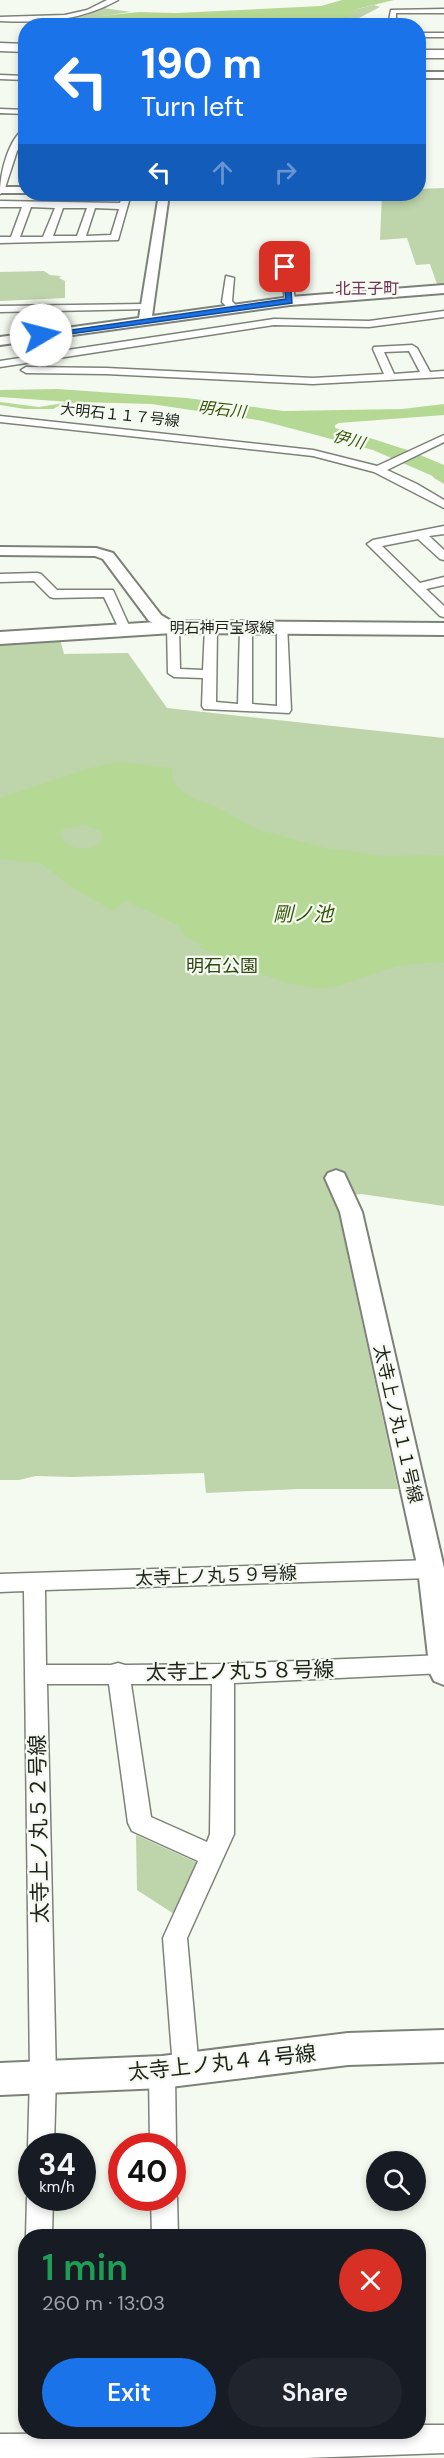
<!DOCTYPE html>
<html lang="en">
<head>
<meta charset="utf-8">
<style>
  :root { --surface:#171b24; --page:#20242c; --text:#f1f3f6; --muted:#9ea1a6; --accent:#1a73e8 }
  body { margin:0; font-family:"DM Sans","Noto Sans JP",sans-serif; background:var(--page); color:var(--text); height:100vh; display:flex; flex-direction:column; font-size:22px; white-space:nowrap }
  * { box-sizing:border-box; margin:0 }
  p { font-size:20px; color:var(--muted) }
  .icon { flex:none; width:33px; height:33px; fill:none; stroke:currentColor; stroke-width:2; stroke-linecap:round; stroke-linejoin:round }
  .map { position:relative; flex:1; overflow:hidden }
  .panel { position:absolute; left:18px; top:2229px; width:408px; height:210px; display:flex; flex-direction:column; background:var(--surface); border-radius:24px; box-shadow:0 3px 9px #0003 }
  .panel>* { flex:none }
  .banner { position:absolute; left:18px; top:18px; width:408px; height:183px; border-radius:24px; box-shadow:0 3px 9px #0003; background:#1a73e8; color:#fff; overflow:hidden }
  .buttons { position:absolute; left:366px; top:2151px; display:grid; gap:12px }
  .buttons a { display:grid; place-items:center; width:60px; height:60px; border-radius:50%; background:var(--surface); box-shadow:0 3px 9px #0003; font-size:30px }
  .speed { position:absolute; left:18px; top:2133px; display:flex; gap:12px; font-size:30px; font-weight:700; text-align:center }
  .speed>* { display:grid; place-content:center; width:78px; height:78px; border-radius:50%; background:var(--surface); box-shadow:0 3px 9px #0003; line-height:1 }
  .speed small { font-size:15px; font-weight:400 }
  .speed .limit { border:9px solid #d22; background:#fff; color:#111 }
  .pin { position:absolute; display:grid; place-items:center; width:51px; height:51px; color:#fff; margin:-26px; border-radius:12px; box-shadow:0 3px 9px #0006 }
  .me { position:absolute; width:66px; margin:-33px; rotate:82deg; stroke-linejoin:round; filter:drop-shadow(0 0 4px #0008) }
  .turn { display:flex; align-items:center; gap:21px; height:126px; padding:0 24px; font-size:27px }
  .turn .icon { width:78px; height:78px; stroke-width:2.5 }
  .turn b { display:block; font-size:42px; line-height:51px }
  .lanes { display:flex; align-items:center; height:57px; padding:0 24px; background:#0003; justify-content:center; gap:30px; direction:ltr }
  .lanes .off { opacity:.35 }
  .round { display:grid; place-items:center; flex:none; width:63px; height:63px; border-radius:32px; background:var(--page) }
  .summary { display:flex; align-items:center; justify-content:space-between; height:102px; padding:0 24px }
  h1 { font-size:36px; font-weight:600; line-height:45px; color:#1e9e55 }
  .primary-button { display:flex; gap:12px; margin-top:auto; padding:12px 24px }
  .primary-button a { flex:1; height:69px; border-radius:36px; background:var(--accent); color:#fff; font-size:24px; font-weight:600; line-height:69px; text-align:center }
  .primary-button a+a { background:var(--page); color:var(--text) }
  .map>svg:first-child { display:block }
  .green { fill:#bed4aa }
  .water { fill:#b5d994; fill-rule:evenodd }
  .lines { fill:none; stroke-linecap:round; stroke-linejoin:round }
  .stream { stroke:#b5d994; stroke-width:2 }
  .river { fill:#b5d994; fill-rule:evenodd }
  .minor-casing { stroke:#7d8279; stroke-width:3 }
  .tertiary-casing { stroke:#7d8279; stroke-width:4 }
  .primary-casing { stroke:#7d8279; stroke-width:4 }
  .trunk-casing { stroke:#7d8279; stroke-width:3 }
  .minor { fill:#fff; fill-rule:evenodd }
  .tertiary { fill:#fff; fill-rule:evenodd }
  .primary { fill:#fff; fill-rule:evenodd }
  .trunk { fill:#fff; fill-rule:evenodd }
  .route { fill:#1a73e8; stroke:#114b97; stroke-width:1.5 }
  .labels { text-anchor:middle; stroke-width:4.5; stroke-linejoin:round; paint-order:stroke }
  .far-street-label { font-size:15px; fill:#1f211d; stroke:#f4faef }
  .far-neighbourhood-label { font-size:16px; fill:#703155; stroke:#f4faef }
  .far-water-label { font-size:16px; font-style:italic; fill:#36550b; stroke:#f4faef }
  .park-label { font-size:18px; fill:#2f4515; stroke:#f4faef }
  .street-label { font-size:18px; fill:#1f211d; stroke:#f4faef }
  .water-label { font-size:20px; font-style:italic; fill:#36550b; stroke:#f4faef }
  .near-street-label { font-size:21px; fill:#1f211d; stroke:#f4faef }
</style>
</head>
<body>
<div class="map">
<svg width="444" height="2458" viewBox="0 0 444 2458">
  <rect width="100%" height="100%" fill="#f4faef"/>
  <!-- green -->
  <path class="green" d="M374 5 380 7 359 18 386 23V25L246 26 277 20 343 21 357 9Z
    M103 8 131 12 101 16 102 25 66 21 68 18 86 15Z
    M444 188V286L438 287 430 264 416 265 407 238 380 240 382 194H418L419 189Z
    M44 271 50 275 61 276 59 278 65 281V298L0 301V272Z
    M60 639 64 654 128 653 167 708 444 738V1206L361 1194 335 1197 398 1489H298L206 1493 204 1473 72 1477 36 1476 19 1480H0V644Z
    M136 1835 198 1863 174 1914 137 1890Z"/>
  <!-- water -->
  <path class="water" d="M342 0H394L357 9 347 19 338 21 277 20 246 26H102L101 16 139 12 176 13 321 6Z
    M57 389 187 398 283 411 402 409 444 404V415L339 423 335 425V428L339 430 408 450 444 465V484L434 478 423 465 386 455 335 433 305 427 151 404 81 402 60 405 53 409H25L0 405V402L39 407 70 402 0 397V390Z
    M117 762 173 768 172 780 183 792 196 800 215 806 259 830 325 848 385 856 444 855V963C424 962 404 964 384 970 363 976 341 989 318 988 283 987 232 961 199 948L202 944 184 937 179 926 126 901 113 911 72 887 40 863 0 859V798L87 769ZM82 825 99 830 102 836C97 854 64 852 60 834L64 829Z"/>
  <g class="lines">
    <!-- stream -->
    <path class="stream" d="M0 114H26"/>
    <!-- river -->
    <path class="river" d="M265 411C326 426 388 438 444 468V481L373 450 259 420 256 416 259 412Z"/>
    <!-- minor casing -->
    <g class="minor-casing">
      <path id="minor" d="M107 0H118C81 21 42 23 0 21V17L65 15 87 10Z
        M444 9V13H396V26H388L391 10Z
        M418 33H444V37H418Z
        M0 75 26 76V80L0 79Z
        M0 109 26 110V114L0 113Z
        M26 127V137L17 151 4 191 0 194C0 173 8 139 26 127Z
        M123 194H131L118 240 0 243V237H11L22 207H0V201L120 203ZM31 207 55 208 43 237H20ZM63 208H87L77 236H53ZM95 208 119 209 111 235 86 236Z
        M284 247 289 250 295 301 290 304 285 301 279 250Z
        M226 276 234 278 232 301 239 309 237 311H231L222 302Z
        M145 304 150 307 148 309 53 311 46 335 61 351 274 319 369 321 444 311V317L369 327 274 325 0 367V361L52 353 36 335 43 311 0 312V306Z
        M412 345 417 348 430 372 444 371V377L313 384 106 374 26 373 21 370 26 367 106 368 313 378 384 374 373 349 374 347ZM409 351 420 372 394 374 384 352Z
        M0 416 313 450 377 466 444 435V442L387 470 417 484 444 500V508L374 472 313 456 0 422Z
        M444 526V534L429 536 444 550V560L440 559 418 539 382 546 420 583 444 577V585L426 589 444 606V617L440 616 367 544 373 540Z
        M37 573 41 574 57 590H113L131 630 129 633H121L104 597 54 598 50 597 34 581 0 582V574Z
        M173 623 179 627 180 669 203 670 205 628 211 624 215 625 217 628 216 702 238 704 240 627 242 624H250L252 627V704L277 706V627L279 624H287L291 710 289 713 204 709 202 706 203 678 174 677 168 673 167 627Z
        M431 1560 438 1563 442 1569 438 1575 431 1578 45 1590 46 1665H111L118 1663 125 1665 223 1664 444 1655V1673L234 1683V1834L187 1938 199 2069 195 2078 186 2082 177 2078 175 2073 176 2146 172 2155V2146H150L149 2072 153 2063 162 2059 171 2063 173 2068 163 1938 198 1861 132 1831 128 1823 109 1684H47L56 2076 54 2146H32V2155L28 2146 30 2076 24 1591 0 1592V1574ZM131 1684H212L210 1834 207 1842 151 1817Z
        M32 2188V2198H53L52 2236H26L27 2198Z
        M172 2188 177 2198 178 2236H152L151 2198H172Z
        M418 2425H444V2453L305 2458H0V2434L418 2432Z"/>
    </g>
    <!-- tertiary casing -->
    <g class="tertiary-casing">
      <path id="tertiary" d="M418 72H444V78H418Z
        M0 187H26V193H0Z
        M159 194H169L152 316 290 297 444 285V293L290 305 0 345V337L139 318Z
        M0 547 96 548 113 553 161 615 181 627 173 632 149 621 103 559 95 556 0 555Z
        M336 1170 344 1173 362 1212 444 1568V1685L434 1681 430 1673 418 1569 340 1212 325 1178 328 1173Z
        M444 2030V2062L348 2065 162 2088 0 2095V2063L162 2056 348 2033Z"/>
    </g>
    <!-- primary casing -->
    <g class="primary-casing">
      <path id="primary" d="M173 621 444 623V635L173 633 0 644V632Z"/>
    </g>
    <!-- trunk casing -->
    <g class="trunk-casing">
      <path id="trunk" d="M0 43 26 44V52L0 51Z
        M418 50H444V58H418Z"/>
    </g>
    <!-- minor -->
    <use href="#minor" class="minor"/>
    <!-- tertiary -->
    <use href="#tertiary" class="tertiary"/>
    <!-- primary -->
    <use href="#primary" class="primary"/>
    <!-- trunk -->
    <use href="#trunk" class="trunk"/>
  </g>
  <!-- route -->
  <path class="route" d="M285 265 289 267 292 303 41 338 37 335 286 299 282 267Z"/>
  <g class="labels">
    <!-- far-street labels -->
    <g class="far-street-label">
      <text transform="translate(120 415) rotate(6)" y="5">大明石１１７号線</text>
      <text x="222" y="633">明石神戸宝塚線</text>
    </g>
    <!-- far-neighbourhood labels -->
    <g class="far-neighbourhood-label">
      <text x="367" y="294">北王子町</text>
    </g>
    <!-- far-water labels -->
    <g class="far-water-label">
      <text transform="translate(222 409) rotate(6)" y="6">明石川</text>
      <text transform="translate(349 439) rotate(15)" y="6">伊川</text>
    </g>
    <!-- park labels -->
    <g class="park-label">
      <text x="222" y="972">明石公園</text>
    </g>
    <!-- street labels -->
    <g class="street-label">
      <text transform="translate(398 1424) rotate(77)" y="6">太寺上ノ丸１１号線</text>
      <text transform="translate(216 1576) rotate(-2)" y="6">太寺上ノ丸５９号線</text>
    </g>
    <!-- water labels -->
    <g class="water-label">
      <text x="303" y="921">剛ノ池</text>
    </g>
    <!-- near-street labels -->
    <g class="near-street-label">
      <text transform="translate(240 1671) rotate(-1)" y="7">太寺上ノ丸５８号線</text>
      <text transform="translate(39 1829) rotate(-91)" y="7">太寺上ノ丸５２号線</text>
      <text transform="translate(222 2063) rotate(-6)" y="7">太寺上ノ丸４４号線</text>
    </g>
  </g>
</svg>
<div class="buttons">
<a><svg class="icon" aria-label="search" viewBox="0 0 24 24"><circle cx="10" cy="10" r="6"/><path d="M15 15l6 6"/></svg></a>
</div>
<div class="speed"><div>34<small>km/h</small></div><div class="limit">40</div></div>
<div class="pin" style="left:285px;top:267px;background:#d93025"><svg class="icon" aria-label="arrive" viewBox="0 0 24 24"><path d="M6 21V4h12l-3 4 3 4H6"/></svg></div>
<svg class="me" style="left:41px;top:335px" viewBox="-20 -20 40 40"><circle r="19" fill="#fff"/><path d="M0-13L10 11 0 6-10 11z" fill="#1a73e8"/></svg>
<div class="banner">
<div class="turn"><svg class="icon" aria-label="left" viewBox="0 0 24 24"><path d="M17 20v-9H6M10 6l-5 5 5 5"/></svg><div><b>190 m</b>Turn left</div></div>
<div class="lanes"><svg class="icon" aria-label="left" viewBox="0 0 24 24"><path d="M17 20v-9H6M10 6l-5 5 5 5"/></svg><svg class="icon off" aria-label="ahead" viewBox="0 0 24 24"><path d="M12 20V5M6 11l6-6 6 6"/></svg><svg class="icon off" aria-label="right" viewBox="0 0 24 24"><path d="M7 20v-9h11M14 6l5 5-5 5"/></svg></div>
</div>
<section class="panel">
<div class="summary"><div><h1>1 min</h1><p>260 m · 13:03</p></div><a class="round" style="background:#d93025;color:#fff"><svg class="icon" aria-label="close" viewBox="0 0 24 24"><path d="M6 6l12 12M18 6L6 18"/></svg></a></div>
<div class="primary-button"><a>Exit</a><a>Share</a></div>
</section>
</div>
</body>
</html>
